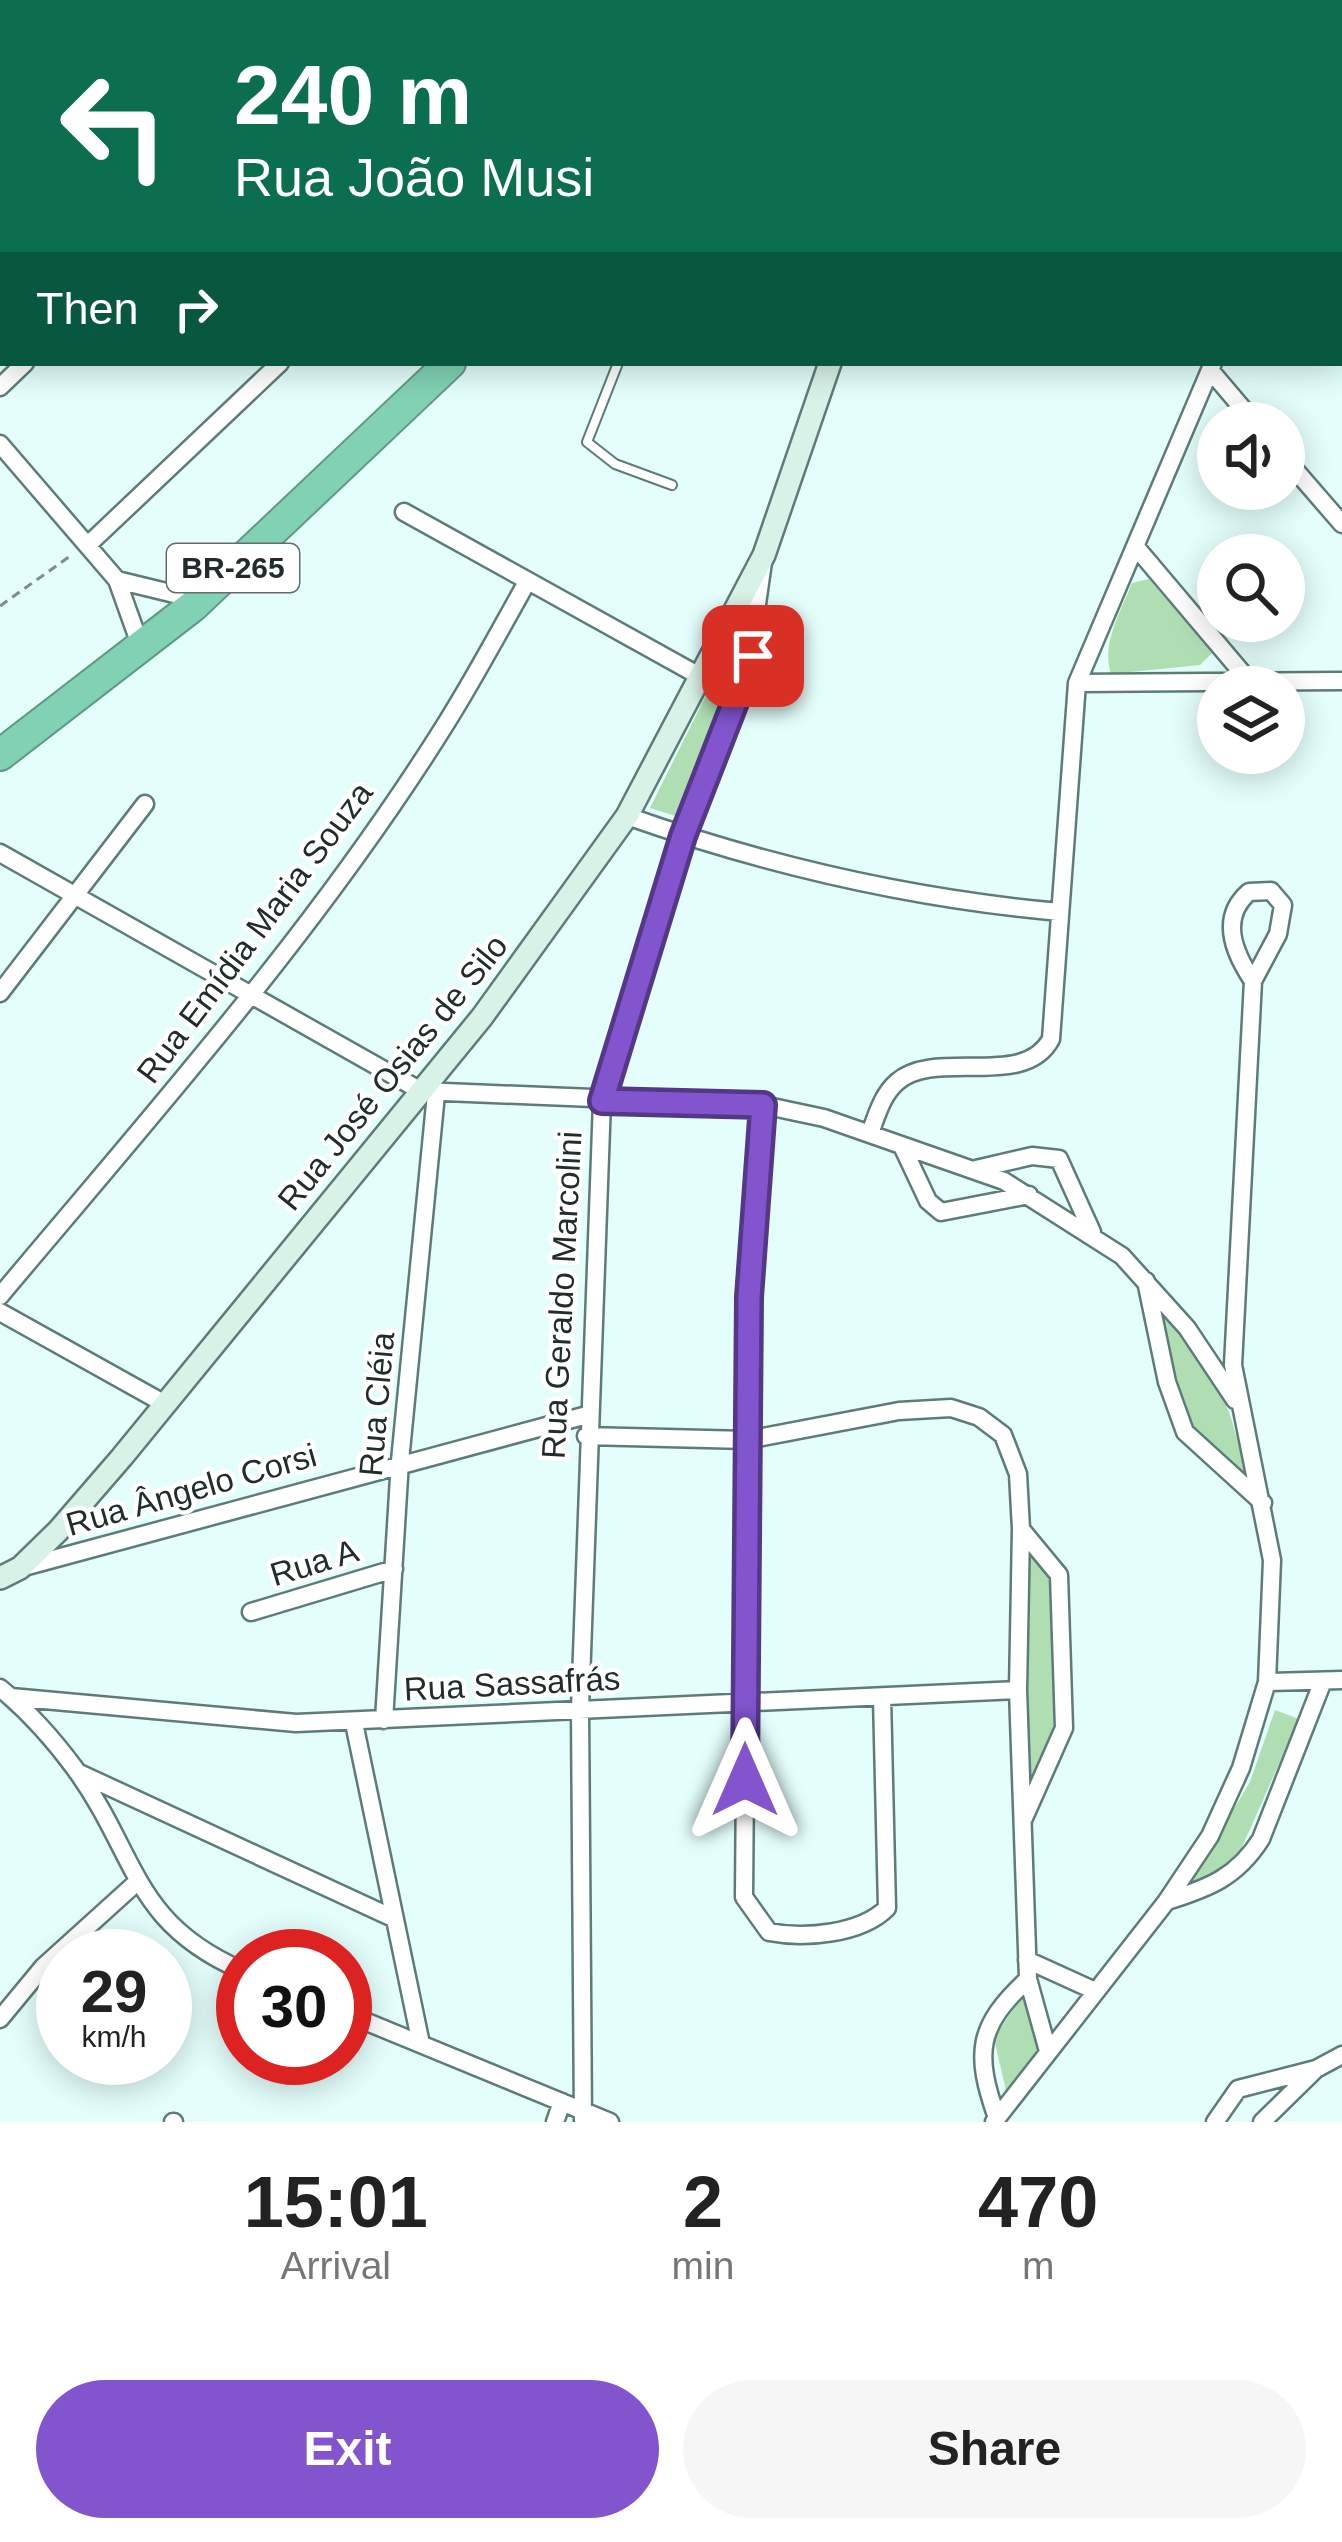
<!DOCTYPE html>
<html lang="en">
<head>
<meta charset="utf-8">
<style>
  :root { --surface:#fff; --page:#f6f6f6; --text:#222; --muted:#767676; --accent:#8255cf }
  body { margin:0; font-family:Arial,sans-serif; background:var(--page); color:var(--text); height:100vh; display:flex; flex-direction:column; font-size:45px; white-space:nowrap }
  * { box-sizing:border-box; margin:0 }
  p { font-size:39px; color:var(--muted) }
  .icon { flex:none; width:66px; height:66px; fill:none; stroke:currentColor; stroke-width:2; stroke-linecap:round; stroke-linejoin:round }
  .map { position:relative; height:2122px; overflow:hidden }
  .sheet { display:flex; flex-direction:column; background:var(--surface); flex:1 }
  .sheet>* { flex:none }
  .guide { position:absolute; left:0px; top:0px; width:1344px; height:366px; box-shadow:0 6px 30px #0003; background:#0b6e4f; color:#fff; overflow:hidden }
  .fabs { position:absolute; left:1197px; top:402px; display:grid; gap:24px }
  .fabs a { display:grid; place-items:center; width:108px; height:108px; border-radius:50%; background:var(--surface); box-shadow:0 6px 30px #0003; font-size:60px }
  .speed { position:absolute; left:36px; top:1929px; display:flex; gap:24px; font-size:60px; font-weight:700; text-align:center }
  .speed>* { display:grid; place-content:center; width:156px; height:156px; border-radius:50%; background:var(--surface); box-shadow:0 6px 30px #0003; line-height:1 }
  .speed small { font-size:30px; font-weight:400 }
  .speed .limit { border:18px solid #d22; background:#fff; color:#111 }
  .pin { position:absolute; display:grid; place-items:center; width:102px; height:102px; color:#fff; margin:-51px; border-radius:24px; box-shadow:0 6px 18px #0006 }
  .me { position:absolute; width:132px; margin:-66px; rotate:0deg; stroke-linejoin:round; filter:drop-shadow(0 0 9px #0008) }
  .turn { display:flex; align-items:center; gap:42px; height:252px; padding:0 36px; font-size:54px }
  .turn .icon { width:156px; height:156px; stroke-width:2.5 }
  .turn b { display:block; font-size:84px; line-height:102px }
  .then { display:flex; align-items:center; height:114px; padding:0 36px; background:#0003; gap:24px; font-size:45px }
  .eta { display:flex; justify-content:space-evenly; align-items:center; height:204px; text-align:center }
  .eta b { font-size:72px; font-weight:800; line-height:84px }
  .action { display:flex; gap:24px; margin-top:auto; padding:24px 36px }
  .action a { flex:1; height:138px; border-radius:72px; background:var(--accent); color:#fff; font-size:48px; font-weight:800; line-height:138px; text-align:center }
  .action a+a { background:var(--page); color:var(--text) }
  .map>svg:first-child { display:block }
  .green { fill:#afdeb2 }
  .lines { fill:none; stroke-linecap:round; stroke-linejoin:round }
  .lane-casing { stroke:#5d7c79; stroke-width:12 }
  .street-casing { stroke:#5d7c79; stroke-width:21 }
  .secondary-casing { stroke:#5d7c79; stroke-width:26 }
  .highway-casing { stroke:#5f9884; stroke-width:34 }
  .path { stroke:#7a8e8c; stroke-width:3; stroke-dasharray:9 6; stroke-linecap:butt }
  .lane { stroke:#fff; stroke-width:8 }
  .street { stroke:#fff; stroke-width:16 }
  .secondary { stroke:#d9f2e8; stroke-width:21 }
  .highway { stroke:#81d2b4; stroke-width:30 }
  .route-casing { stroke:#543787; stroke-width:30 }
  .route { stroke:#8255cf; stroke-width:21 }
  .labels { text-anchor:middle; stroke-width:9; stroke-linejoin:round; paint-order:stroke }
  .shield { fill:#fff; stroke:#636c6b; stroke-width:3 }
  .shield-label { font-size:30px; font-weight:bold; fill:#202d2c }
  .street-label { font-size:33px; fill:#202d2c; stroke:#fff }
</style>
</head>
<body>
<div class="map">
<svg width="1342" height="2122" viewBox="0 0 1342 2122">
  <rect width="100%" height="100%" fill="#e3fefb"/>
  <!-- green -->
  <path class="green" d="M1149 579 1212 653 1200 665 1111 674C1101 644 1121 611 1132 583Z
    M745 617 754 621 743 669 685 819 650 808Z
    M1158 1307C1210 1355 1232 1403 1244 1472L1205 1444 1188 1420Z
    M1025 1545 1054 1581 1060 1738 1029 1788Z
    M1275 1710 1299 1719 1234 1865 1188 1885 1250 1782Z
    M1026 1989 1041 2045 1008 2099 994 2039Z"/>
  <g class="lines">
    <!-- lane casing -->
    <g class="lane-casing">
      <path id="lane" d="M618 363 587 442 615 464 672 485"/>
    </g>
    <!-- street casing -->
    <g class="street-casing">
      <path id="street" d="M167 0 170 3
        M364 0 366 3
        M418 3 422 0
        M665 3 666 0
        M1030 3 1031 0
        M0 30 3 33
        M1341 56 1342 54
        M1341 131H1342
        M0 187 3 184
        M1341 304H1342
        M1210 370 1255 423
        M0 387 25 363
        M0 444 117 580 142 650
        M1284 457 1342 524
        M404 512 703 678
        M90 543 280 363
        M1135 546 1250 682
        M117 580 199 600
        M1077 683 1342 681
        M627 816C766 865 914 899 1060 912
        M0 853 421 1091 763 1105 824 1118 1004 1181 1122 1256 1187 1328 1235 1400
        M0 993 145 804
        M763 1105 749 1297 744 1897 769 1932C805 1939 861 1934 887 1908L882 1697
        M870 1133C877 1115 882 1095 897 1082 935 1048 1024 1090 1051 1039L1077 683 1213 363
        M903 1148 928 1201 941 1212 1029 1195
        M976 1169 1032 1156 1059 1159 1092 1232
        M1146 1281 1167 1382 1185 1432 1263 1503
        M0 1296C154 1112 317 930 445 725 474 679 500 630 527 582
        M0 1312 165 1404
        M586 1436 747 1440 899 1411 951 1408 979 1417 1003 1435 1018 1474 1021 1529 1018 1690 1028 1979 1048 2051
        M1021 1529 1059 1575 1064 1728 1024 1818
        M20 1568 587 1415
        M251 1612 394 1569
        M1267 1682 1342 1680
        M0 1688C28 1711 54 1740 76 1770 138 1856 132 1923 243 1971
        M11 1697 296 1723 1018 1690
        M384 1720 400 1461 436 1094
        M354 1723 421 2044
        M77 1772 395 1919
        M1167 1901C1209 1888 1237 1877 1261 1839L1323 1681
        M1027 1960 1093 1990
        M345 2013 610 2122
        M0 2019 43 1967 137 1882
        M997 2118C974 2053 977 2026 1028 1979
        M173 2122H174
        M555 2122 562 2102
        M583 2122 580 1709 602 1101 683 836 746 681 763 562
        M994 2122 1166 1902 1210 1836 1241 1768 1267 1682 1272 1560 1233 1365 1253 981 1278 934 1283 905 1271 891 1249 892C1219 918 1234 953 1253 981
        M1215 2122 1238 2089 1316 2069
        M1262 2122 1316 2069 1342 2055"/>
    </g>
    <!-- secondary casing -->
    <g class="secondary-casing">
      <path id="secondary" d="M918 0 922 3
        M0 1578 20 1568 58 1531 122 1457 482 1017 627 816 764 555 830 363"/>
    </g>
    <!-- highway casing -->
    <g class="highway-casing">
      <path id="highway" d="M835 3 838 0
        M971 3 973 0
        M0 755 193 606 450 363"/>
    </g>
    <!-- path -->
    <path class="path" d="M0 606 73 554"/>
    <!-- lane -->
    <use href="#lane" class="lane"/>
    <!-- street -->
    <use href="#street" class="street"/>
    <!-- secondary -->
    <use href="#secondary" class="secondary"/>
    <!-- highway -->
    <use href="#highway" class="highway"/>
  </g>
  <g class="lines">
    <!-- route casing -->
    <g class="route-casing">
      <path id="route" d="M745 1780 749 1297 763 1105 602 1101 683 836 753 656"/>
    </g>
    <!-- route -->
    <use href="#route" class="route"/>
  </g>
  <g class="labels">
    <!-- shield labels -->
    <rect class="shield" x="167" y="544" width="132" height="48" rx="9"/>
    <g class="shield-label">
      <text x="233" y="578">BR-265</text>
    </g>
    <!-- street labels -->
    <g class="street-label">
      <text transform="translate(254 932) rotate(-53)" y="12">Rua Emídia Maria Souza</text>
      <text transform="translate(392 1072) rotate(-51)" y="12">Rua José Osias de Silo</text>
      <text transform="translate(561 1295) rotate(-87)" y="12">Rua Geraldo Marcolini</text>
      <text transform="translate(376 1404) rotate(-85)" y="12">Rua Cléia</text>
      <text transform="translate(191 1489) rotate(-16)" y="12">Rua Ângelo Corsi</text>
      <text transform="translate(314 1562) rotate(-17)" y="12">Rua A</text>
      <text transform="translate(512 1683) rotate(-3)" y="12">Rua Sassafrás</text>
    </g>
  </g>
</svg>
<div class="fabs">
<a><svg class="icon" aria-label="sound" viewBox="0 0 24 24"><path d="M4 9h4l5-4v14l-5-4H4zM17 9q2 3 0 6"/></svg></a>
<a><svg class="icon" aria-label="search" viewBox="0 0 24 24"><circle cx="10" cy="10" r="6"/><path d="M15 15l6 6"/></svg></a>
<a><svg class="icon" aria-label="layers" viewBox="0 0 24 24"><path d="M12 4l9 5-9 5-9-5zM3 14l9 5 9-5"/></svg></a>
</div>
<div class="speed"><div>29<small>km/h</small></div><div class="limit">30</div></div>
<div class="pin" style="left:753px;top:656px;background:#d93025"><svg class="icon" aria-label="arrive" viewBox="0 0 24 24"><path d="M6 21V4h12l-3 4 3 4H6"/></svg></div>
<svg class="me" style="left:745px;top:1780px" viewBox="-20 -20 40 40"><path d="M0-17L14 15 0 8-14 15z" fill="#8255cf" stroke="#fff" stroke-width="4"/></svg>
<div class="guide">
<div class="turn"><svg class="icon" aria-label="left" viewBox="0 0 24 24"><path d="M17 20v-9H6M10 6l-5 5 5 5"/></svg><div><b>240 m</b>Rua João Musi</div></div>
<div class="then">Then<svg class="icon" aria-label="right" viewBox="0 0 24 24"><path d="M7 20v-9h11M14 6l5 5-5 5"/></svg></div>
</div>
</div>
<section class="sheet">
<div class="eta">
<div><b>15:01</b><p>Arrival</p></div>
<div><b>2</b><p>min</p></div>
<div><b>470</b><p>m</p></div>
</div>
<div class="action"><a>Exit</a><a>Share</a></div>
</section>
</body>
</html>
